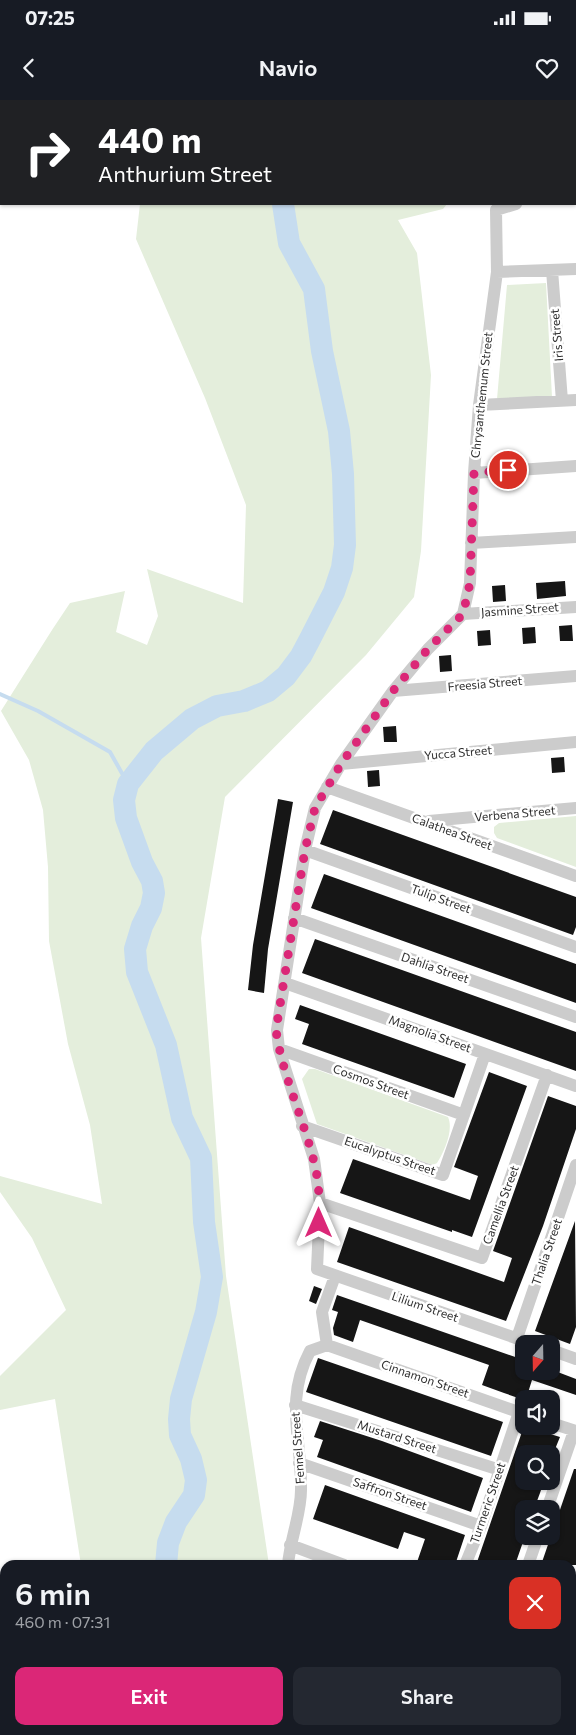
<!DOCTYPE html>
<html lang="en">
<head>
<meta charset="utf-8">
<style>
  :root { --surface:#171b24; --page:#242831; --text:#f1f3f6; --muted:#9ea1a6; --accent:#db2777 }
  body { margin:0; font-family:Commissioner,sans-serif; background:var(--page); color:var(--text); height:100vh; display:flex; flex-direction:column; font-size:19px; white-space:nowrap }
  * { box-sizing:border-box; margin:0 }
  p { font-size:16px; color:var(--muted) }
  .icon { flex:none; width:28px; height:28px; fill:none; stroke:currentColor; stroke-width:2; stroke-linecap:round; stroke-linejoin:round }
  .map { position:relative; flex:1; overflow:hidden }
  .drawer { position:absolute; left:0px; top:1460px; width:576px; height:175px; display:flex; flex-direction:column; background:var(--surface); border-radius:15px 15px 0 0; box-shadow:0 1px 4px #0004 }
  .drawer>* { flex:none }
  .hud { position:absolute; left:0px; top:0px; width:576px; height:105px; box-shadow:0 1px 4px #0004; background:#202124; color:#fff; overflow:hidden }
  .needle { width:32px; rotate:200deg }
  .tools { position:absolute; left:515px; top:1235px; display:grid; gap:10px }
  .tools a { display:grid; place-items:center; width:45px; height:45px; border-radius:10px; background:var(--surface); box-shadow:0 1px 4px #0004; font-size:25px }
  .pin { position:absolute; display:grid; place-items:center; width:42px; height:42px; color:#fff; margin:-21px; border:2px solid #fff; border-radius:50%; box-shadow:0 1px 5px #0007 }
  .me { position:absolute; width:55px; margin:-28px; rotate:0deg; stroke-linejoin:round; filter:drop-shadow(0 0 4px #0008) }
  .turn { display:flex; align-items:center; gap:18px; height:105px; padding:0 15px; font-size:22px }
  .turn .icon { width:65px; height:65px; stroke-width:2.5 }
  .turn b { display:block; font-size:35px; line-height:42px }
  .round { display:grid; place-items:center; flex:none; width:52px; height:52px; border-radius:10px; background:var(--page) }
  .headline { display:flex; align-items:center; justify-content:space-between; height:85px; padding:0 15px }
  h1 { font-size:30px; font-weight:600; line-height:38px }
  .cta { display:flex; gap:10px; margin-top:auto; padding:10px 15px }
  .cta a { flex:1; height:58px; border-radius:10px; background:var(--accent); color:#fff; font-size:20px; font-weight:600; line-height:58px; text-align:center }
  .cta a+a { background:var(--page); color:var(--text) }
  .status { display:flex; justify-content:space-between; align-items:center; height:35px; padding:0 25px; background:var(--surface); direction:ltr }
  .status svg { height:14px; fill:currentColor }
  header { display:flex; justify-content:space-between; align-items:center; height:65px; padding:0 15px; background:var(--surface); font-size:22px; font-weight:600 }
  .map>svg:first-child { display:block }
  .green { fill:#e4eedc }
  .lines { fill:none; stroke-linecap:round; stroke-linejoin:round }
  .stream { stroke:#c6dcef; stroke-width:4 }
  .river { stroke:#c6dcef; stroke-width:22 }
  .building { fill:#161616 }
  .minor { stroke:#ccc; stroke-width:12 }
  .route { stroke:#db2777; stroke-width:9; stroke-dasharray:0 16.2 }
  .labels { text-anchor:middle; stroke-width:5; stroke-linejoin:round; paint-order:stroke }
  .street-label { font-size:12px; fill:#2f2f2f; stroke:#fff }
</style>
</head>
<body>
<div class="status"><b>07:25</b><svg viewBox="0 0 49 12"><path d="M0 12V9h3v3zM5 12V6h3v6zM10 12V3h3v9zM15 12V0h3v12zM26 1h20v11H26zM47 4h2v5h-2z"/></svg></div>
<header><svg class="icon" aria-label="back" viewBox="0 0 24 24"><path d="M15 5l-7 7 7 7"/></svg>Navio<svg class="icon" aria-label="heart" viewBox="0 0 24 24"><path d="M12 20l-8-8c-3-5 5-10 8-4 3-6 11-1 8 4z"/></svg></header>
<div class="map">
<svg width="576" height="1635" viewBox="0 0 576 1635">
  <rect width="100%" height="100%" fill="#fff"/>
  <!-- green -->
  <path class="green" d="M150 0H497L500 1H150Z
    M140 104H447L443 109 398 120 417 153 431 275 421 451 414 497 366 555 225 697 201 838 226 1176 269 1465H81L55 1299 0 1310V1276L66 1210 32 1138 0 1092V1076L102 1104 90 1025 68 944 49 841 48 767 43 710 29 660 1 611C24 575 46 538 70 503L125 491 116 532 147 545 158 516 147 469 243 503 246 405 205 298 136 139Z
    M546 183 552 297 497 299 507 185Z
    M576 716V767L497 738 494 733V727L499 723Z
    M309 969H315L448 1017C454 1030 444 1052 437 1063L433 1065 317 1024 302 979Z
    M78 1630H249L248 1635H77Z"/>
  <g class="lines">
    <!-- stream -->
    <path class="stream" d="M0 594 38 611 110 652 128 684"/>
    <!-- river -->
    <path class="river" d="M287 1 288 0
      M166 1465 168 1443 176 1422 194 1395 196 1380 191 1359 180 1335 179 1319 181 1299 206 1212 212 1177 204 1122 201 1058 182 1018 166 945 137 872 135 849 142 826 151 808 154 793 152 781 142 762 126 718 124 700 128 684 154 651 192 619 217 606 244 601 268 591 286 576 301 556 310 539 334 492 342 468 345 445 343 374 339 331 322 251 314 189 289 143 283 104
      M173 1635 174 1630"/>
  </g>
  <!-- building -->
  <path class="building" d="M565 481 566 496 537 499 536 483Z
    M505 485 506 501 493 502 492 486Z
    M572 525 573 541H560L559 526Z
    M535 527 536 543 523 544 522 528Z
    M490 530 491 545 478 546 477 531Z
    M451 555 452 571 440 572 439 556Z
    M396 626 397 642H384L383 627Z
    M564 657 565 672 552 673 551 658Z
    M379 670 380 686 368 687 367 671Z
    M278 699 293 702 268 849 264 893 248 890 253 845Z
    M333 710 576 797V827L573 835 320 744Z
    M324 774 576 864V903L311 808Z
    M315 839 576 932V971L302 873Z
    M300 905 466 964 454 998 302 944 309 924 295 919Z
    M489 972 527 986 472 1137 452 1130V1132L340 1093 353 1059 470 1100 478 1076 454 1067Z
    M548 996 576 1006V1029L543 1126 506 1221 337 1162 349 1127 504 1182 512 1158 493 1151Z
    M575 1121 576 1227 570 1244 535 1231Z
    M314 1186 322 1189 316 1204 309 1201Z
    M337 1195 524 1260V1271H555L576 1279V1295L532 1280 526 1299 524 1300 504 1293 482 1285 489 1265 360 1220 353 1242 334 1235 333 1228 338 1212 332 1210Z
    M318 1258 503 1322 491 1356 306 1292Z
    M320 1321 382 1341 483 1378 471 1412 317 1357 323 1340 314 1337Z
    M524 1326 560 1337 553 1354H524V1381H544L540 1393 534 1409H524V1439L515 1465H476Z
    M574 1369H576V1465H541Z
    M325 1385 465 1435 455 1465H416L425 1439 404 1432 398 1449 313 1419Z"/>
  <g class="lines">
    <!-- minor -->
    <path class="minor" d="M575 99H576
      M516 104 496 110 497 172 479 305 474 373 470 483 463 514 428 549 393 591 341 664 315 708 305 750 277 930 279 949 314 1059 320 1103 317 1169 533 1244
      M552 170 562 301
      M497 172 576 169
      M479 305 576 300
      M474 373 576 366
      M471 443 576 437
      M463 514 576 507
      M393 591 576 576
      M341 664 576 642
      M327 687 576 776
      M429 721 576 708
      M305 750 576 847
      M294 818 576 917
      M285 883 576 986
      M279 949 464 1015
      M302 1026 443 1075 485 954
      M320 1103 482 1158 547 975
      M517 1238 576 1065
      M327 1245 524 1314
      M327 1245 322 1212 335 1176
      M551 1250 576 1259
      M295 1305 500 1370
      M551 1323 576 1331
      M299 1363 481 1426
      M547 1409 574 1331
      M290 1445 344 1465
      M288 1465C290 1439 301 1415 301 1390 302 1339 284 1300 310 1251L327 1245
      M465 1465 481 1426 519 1312
      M528 1465 538 1436
      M571 1520 576 1506
      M571 1559 576 1561
      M401 1630 416 1635
      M284 1635 285 1630
      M464 1635 466 1630
      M530 1635 532 1630"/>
  </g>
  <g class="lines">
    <!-- route -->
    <path class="route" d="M319 1123C320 1102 319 1079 313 1058 302 1015 282 974 276 930L305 750 315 708 341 664 393 591 428 549 463 514 470 483 474 373 508 370"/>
  </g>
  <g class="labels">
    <!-- street labels -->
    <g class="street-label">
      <text transform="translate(557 235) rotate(-95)" y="4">Iris Street</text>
      <text transform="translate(482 295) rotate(-84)" y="4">Chrysanthemum Street</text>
      <text transform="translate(520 510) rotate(-4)" y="4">Jasmine Street</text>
      <text transform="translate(485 584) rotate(-5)" y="4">Freesia Street</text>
      <text transform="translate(458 653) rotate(-5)" y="4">Yucca Street</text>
      <text transform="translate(515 714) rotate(-5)" y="4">Verbena Street</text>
      <text transform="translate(452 732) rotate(20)" y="4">Calathea Street</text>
      <text transform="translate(441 799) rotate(20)" y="4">Tulip Street</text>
      <text transform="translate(435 868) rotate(19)" y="4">Dahlia Street</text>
      <text transform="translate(430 934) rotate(20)" y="4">Magnolia Street</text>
      <text transform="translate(371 982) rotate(20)" y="4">Cosmos Street</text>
      <text transform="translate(390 1056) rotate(19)" y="4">Eucalyptus Street</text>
      <text transform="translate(501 1105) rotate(-70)" y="4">Camellia Street</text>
      <text transform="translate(547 1152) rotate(-71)" y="4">Thalia Street</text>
      <text transform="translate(425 1207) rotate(19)" y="4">Lilium Street</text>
      <text transform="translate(425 1279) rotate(19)" y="4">Cinnamon Street</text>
      <text transform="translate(397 1337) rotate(18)" y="4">Mustard Street</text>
      <text transform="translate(298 1348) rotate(-94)" y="4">Fennel Street</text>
      <text transform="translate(390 1394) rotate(19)" y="4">Saffron Street</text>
      <text transform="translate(488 1403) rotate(-71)" y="4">Turmeric Street</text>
    </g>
  </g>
</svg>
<div class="tools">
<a><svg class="needle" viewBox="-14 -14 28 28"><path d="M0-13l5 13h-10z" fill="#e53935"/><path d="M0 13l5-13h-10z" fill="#9ea1a6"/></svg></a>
<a><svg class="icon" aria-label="sound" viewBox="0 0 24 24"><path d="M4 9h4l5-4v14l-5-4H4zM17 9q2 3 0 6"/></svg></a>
<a><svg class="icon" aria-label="search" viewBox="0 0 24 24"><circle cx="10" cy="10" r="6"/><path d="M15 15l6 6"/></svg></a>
<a><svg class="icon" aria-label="layers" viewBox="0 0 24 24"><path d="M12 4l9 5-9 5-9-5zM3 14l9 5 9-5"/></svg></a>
</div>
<div class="pin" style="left:508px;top:370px;background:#d93025"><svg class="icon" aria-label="arrive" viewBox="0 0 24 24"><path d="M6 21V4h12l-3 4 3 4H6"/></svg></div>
<svg class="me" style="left:319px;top:1123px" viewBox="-20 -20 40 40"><path d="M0-17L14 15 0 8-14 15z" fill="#db2777" stroke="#fff" stroke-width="4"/></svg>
<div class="hud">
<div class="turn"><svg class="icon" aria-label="right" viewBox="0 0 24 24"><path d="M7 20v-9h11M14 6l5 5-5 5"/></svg><div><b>440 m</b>Anthurium Street</div></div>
</div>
<section class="drawer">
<div class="headline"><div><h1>6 min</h1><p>460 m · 07:31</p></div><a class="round" style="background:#d93025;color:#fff"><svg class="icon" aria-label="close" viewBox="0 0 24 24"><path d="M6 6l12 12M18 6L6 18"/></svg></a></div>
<div class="cta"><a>Exit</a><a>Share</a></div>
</section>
</div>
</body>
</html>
